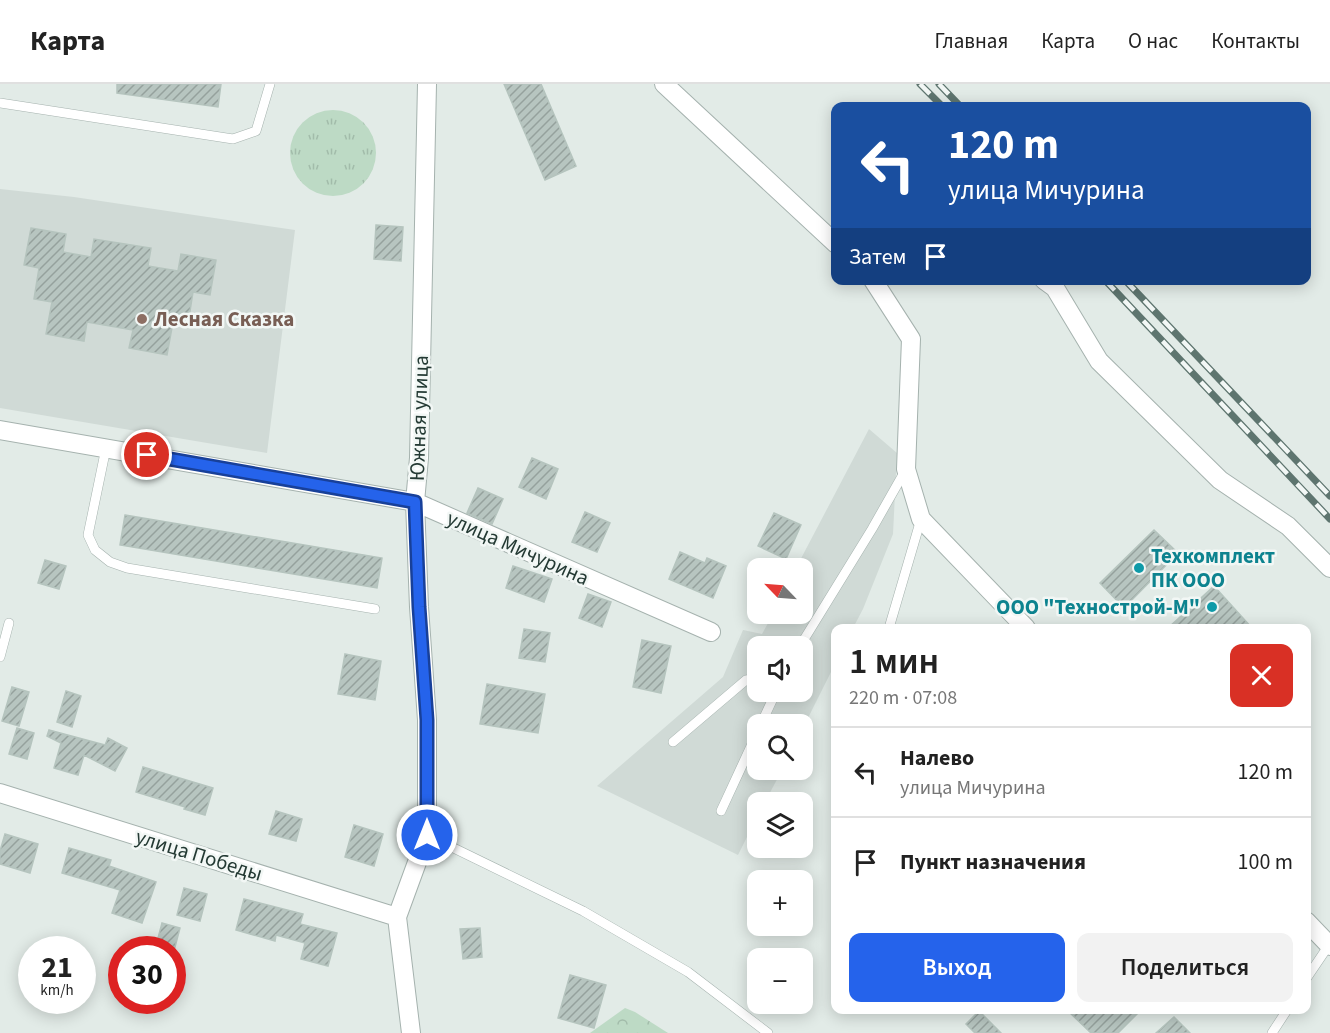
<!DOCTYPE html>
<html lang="ru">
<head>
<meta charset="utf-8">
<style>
  :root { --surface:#fff; --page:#f2f2f2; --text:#222; --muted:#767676; --line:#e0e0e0; --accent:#2563eb }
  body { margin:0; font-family:"Source Sans 3",sans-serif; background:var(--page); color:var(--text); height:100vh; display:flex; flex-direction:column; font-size:22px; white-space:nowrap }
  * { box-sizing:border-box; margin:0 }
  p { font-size:20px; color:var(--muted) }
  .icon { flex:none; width:33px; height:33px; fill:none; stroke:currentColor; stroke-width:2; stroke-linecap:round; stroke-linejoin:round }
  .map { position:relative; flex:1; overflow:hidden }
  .panel { position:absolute; left:831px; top:540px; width:480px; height:390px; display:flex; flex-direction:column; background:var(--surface); border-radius:12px; box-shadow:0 3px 15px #0003 }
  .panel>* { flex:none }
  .banner { position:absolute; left:831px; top:18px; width:480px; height:183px; border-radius:12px; box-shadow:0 3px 15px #0003; background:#1a4fa0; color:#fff; overflow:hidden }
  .needle { width:39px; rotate:295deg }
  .fabs { position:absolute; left:747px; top:474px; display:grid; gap:12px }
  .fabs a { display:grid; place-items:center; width:66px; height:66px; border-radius:12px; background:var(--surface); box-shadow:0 3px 15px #0003; font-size:30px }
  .speed { position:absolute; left:18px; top:852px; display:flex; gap:12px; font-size:30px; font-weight:700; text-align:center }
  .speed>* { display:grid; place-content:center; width:78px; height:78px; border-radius:50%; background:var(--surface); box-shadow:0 3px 15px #0003; line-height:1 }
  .speed small { font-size:15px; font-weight:400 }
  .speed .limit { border:9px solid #d22; background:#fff; color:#111 }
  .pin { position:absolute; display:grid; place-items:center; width:51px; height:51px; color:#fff; margin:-26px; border:3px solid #fff; border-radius:50%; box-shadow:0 2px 6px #0007 }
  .me { position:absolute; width:66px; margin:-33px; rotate:0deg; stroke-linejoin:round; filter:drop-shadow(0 0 4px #0008) }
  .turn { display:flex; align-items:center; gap:21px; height:126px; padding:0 18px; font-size:27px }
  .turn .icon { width:78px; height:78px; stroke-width:2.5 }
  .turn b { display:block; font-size:42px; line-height:51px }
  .then { display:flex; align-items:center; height:57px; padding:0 18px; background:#0003; gap:12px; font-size:22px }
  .round { display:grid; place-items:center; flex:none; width:63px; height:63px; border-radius:12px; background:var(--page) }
  .head { display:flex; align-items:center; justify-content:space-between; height:102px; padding:0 18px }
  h1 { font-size:36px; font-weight:600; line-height:45px }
  .primary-button { display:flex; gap:12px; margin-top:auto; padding:12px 18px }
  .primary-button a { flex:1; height:69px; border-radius:12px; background:var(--accent); color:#fff; font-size:24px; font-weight:600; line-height:69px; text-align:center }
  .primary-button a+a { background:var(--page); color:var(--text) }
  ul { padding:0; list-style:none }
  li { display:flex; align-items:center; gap:18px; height:90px; padding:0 18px; border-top:2px solid var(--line) }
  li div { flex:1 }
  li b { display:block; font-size:22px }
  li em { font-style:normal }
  header { display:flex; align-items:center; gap:36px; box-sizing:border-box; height:84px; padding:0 30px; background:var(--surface); border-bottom:2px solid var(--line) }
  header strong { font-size:28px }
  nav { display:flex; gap:33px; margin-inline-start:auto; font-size:21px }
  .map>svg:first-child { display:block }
  .built { fill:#d0dad6; fill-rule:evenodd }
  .forest { fill:url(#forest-crowns) }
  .park { fill:url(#park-tufts) }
  .building { fill:url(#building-hatch); stroke:#b5c4be; stroke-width:1.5 }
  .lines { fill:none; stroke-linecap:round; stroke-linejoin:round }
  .lane-casing { stroke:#a5b2ae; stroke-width:10 }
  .street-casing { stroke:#a5b2ae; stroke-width:20 }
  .lane { stroke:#fff; stroke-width:9 }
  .street { stroke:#fff; stroke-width:18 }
  .rail-casing { stroke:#5e756f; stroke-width:7 }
  .rail { stroke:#f2f7f5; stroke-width:4.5; stroke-dasharray:14; stroke-linecap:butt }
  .route-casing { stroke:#184099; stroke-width:15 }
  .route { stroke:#2563eb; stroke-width:10 }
  .education-dot { fill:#8d6e63; stroke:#f2f7f5; stroke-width:2 }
  .culture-dot { fill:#0f9aa8; stroke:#f2f7f5; stroke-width:2 }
  .labels { text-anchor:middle; stroke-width:5; stroke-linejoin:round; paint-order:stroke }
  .education-label { font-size:21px; font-weight:bold; fill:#785e54; stroke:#f2f7f5; text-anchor:start }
  .street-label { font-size:21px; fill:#243a34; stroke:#f2f7f5 }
  .culture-label { font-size:21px; font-weight:bold; fill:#0d838f; stroke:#f2f7f5; text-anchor:start }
</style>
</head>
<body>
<header>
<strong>Карта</strong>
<nav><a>Главная</a><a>Карта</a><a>О нас</a><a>Контакты</a></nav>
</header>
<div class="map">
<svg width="1330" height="949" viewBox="0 0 1330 949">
  <defs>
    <pattern id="forest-crowns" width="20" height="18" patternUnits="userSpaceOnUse" patternTransform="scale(1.5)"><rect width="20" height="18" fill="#bddac5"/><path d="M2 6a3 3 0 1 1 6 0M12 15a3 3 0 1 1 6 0" fill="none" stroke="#a2bcaa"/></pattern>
    <pattern id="park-tufts" width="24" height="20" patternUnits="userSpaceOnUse" patternTransform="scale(1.5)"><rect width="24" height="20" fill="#bddac5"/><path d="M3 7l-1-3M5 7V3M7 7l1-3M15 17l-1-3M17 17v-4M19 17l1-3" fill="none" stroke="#a2bcaa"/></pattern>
    <pattern id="building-hatch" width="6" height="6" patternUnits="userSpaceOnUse" patternTransform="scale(1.5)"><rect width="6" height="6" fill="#b7c5c0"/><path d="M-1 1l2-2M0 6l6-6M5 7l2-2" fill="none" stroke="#95a19d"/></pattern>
  </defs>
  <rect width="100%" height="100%" fill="#e2ebe7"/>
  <!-- built -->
  <path class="built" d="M0 105 74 113 295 146 267 369 0 324Z
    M869 345 897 369 893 450 863 525 853 544H836L835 580 803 644 802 640H758V686H782L765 718H758L757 733 738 771 597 702 723 593 743 546 762 550 773 530H802V484H796ZM758 562H802V608H758Z"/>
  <!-- forest -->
  <path class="forest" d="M625 924 635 928 668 949H590Z"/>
  <!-- park -->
  <path class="park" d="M290 69a43 43 0 1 1 86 0a43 43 0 1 1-86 0Z"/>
  <!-- building -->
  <path class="building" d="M117 0H221L218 23 117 9Z
    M504 0H541L576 82 545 96Z
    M376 141 403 143 401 177 374 175Z
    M31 144 66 150 63 168 91 173 94 155 151 164 148 182 178 187 181 170 216 176 210 211 193 208 188 240 173 238 167 271 129 264 133 246 87 238 84 257 46 250 52 218 34 215 39 184 24 181Z
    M532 374 558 385 546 415 519 403Z
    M478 404 503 415 492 440 467 429Z
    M585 428 610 439 597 468 572 458Z
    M774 429 801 441 786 475 758 462Z
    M125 431 382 474 377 504 120 461Z
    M1154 446 1178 469 1124 524 1100 499Z
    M680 468 705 479 707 474 726 482 713 514 669 495Z
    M45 476 66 482 59 505 38 499Z
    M513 482 552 495 544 518 506 504Z
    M1214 502 1252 544H1168Z
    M588 510 611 518 602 543 579 534Z
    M524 545 550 549 545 578 519 574Z
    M642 556 671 562 661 609 633 603Z
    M345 570 381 577 375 616 338 610Z
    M487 600 545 610 538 649 480 640Z
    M12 603 29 608 19 642 2 637Z
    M66 607 81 612 72 643 57 638Z
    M17 644 34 649 27 675 9 670Z
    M49 646 105 661 108 654 127 664 115 687 84 671 78 691 54 684 61 659 47 652Z
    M143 683 213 704 205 731 184 725 185 723 136 708Z
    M276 727 302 735 296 757 269 750Z
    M354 741 383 750 374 782 345 773Z
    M5 750 38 760 30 789 0 780V767Z
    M69 764 111 776 109 782 156 798 142 839 112 829 120 806 62 789Z
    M184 804 207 810 200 837 177 831Z
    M244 815 303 830 300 840 337 849 328 882 301 875 305 859 276 851 275 857 236 846Z
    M162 839 180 844 175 863 157 858Z
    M480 844 482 873 463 875 460 845Z
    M570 891 606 901 594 944 558 934Z
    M1067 926H1141L1118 949H1091Z
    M979 927 1001 949H975L966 940Z
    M1174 933 1190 949H1156Z"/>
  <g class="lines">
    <!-- lane casing -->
    <g class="lane-casing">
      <path id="lane" d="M0 19 233 55 256 47 270 0
        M106 364 88 451 95 466 110 478 127 484 375 525
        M889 544 921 435
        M800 562 872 445 905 387
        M0 573 9 539
        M761 640 776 608
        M673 658 746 596 758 594
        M721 727 758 647
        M427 751 583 827 688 888 768 949
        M1306 895 1329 861
        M1272 949 1287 926"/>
    </g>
    <!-- street casing -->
    <g class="street-casing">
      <path id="street" d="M664 0 836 160
        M873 196 911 255 906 385 921 435 1026 544
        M1044 196 1055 204 1099 277 1220 396 1288 442 1330 484
        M0 346 415 418 711 548
        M0 709 397 833
        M1306 837 1330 862
        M411 949 397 833 427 751V636L419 523 415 418 419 374 427 0"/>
    </g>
    <!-- lane -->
    <use href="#lane" class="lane"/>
    <!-- street -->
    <use href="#street" class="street"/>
    <!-- rail casing -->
    <g class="rail-casing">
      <path id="rail" d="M920 0 942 22
        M939 0 960 22
        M1105 196 1330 435
        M1125 196 1330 412"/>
    </g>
    <!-- rail -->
    <use href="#rail" class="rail"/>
  </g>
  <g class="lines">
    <!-- route casing -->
    <g class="route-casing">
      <path id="route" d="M147 371 415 418 419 523 427 636V751"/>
    </g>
    <!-- route -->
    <use href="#route" class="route"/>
  </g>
  <!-- markers -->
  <circle class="education-dot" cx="142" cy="235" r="6"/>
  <g class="culture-dot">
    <circle cx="1139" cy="484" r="6"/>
    <circle cx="1212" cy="523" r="6"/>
  </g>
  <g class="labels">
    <!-- education labels -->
    <g class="education-label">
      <text x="154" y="242">Лесная Сказка</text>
    </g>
    <!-- street labels -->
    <g class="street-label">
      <text transform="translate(419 334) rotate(-88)" y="7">Южная улица</text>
      <text transform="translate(518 464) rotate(24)" y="7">улица Мичурина</text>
      <text transform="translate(199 771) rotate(17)" y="7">улица Победы</text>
    </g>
    <!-- culture labels -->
    <g class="culture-label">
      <text x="1151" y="479">Техкомплект<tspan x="1151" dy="24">ПК ООО</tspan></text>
      <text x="1200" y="530" text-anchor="end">ООО "Технострой-М"</text>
    </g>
  </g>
</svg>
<div class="fabs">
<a><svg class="needle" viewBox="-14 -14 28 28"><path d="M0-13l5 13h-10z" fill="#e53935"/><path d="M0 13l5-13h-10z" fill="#767676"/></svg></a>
<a><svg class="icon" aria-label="sound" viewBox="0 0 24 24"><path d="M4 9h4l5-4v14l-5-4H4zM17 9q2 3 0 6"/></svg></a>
<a><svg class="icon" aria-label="search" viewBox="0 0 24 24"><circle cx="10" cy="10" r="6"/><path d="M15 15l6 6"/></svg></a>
<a><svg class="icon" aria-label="layers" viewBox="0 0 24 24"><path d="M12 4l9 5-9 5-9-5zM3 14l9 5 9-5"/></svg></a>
<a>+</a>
<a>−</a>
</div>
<div class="speed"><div>21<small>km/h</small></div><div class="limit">30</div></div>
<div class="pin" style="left:147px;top:371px;background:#d93025"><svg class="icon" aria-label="arrive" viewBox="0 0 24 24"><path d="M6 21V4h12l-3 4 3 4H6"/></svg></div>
<svg class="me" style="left:427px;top:751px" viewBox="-20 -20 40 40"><circle r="17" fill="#2563eb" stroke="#fff" stroke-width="3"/><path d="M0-11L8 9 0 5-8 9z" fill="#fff"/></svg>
<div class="banner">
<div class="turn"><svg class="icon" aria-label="left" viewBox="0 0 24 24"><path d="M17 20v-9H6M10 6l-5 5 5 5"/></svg><div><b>120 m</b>улица Мичурина</div></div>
<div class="then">Затем<svg class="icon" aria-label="arrive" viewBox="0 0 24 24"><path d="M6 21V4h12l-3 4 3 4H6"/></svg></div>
</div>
<section class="panel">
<div class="head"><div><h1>1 мин</h1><p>220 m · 07:08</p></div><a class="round" style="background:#d93025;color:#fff"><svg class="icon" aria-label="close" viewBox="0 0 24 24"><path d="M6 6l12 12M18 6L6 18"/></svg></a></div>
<ul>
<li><svg class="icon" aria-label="left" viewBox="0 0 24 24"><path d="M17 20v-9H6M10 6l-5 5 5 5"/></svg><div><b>Налево</b><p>улица Мичурина</p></div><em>120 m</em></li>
<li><svg class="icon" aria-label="arrive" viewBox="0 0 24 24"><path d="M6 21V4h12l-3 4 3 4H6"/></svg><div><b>Пункт назначения</b></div><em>100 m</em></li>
</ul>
<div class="primary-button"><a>Выход</a><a>Поделиться</a></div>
</section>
</div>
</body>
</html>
